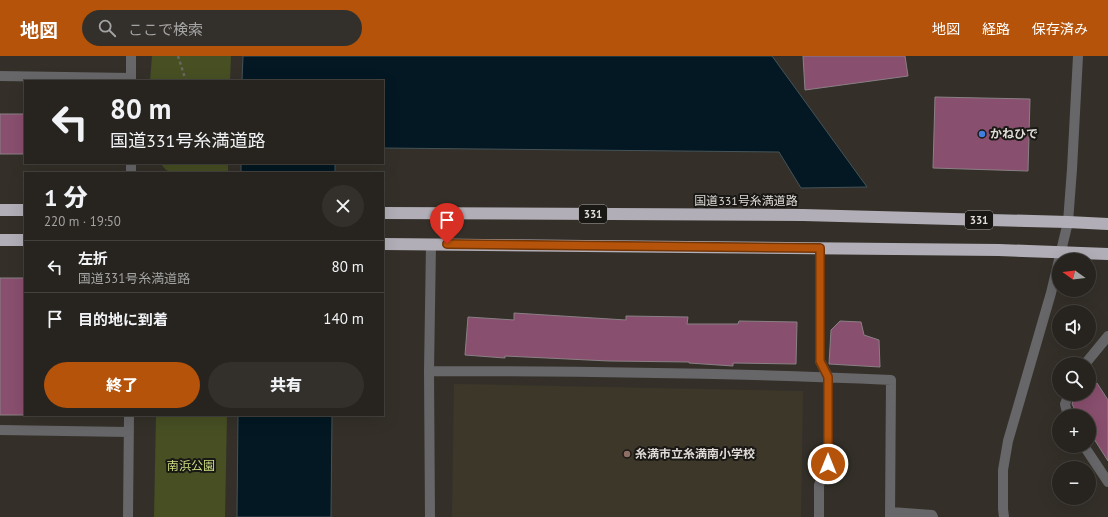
<!DOCTYPE html>
<html lang="ja">
<head>
<meta charset="utf-8">
<style>
  :root { --surface:#27241f; --page:#33302c; --text:#f1f3f6; --muted:#a4a4a4; --line:#43413d; --accent:#b45309 }
  body { margin:0; font-family:"PT Sans","Noto Sans JP",sans-serif; background:var(--page); color:var(--text); height:100vh; display:flex; flex-direction:column; font-size:15px; white-space:nowrap }
  * { box-sizing:border-box; margin:0 }
  p { font-size:13px; color:var(--muted) }
  .icon { flex:none; width:22px; height:22px; fill:none; stroke:currentColor; stroke-width:2; stroke-linecap:round; stroke-linejoin:round }
  .map { position:relative; flex:1; overflow:hidden }
  .details { position:absolute; left:24px; top:116px; width:360px; height:244px; display:flex; flex-direction:column; background:var(--surface); border-radius:0px; box-shadow:0 4px 16px #0002,0 0 0 1px var(--line) }
  .details>* { flex:none }
  .guide { position:absolute; left:24px; top:24px; width:360px; height:84px; border-radius:0px; box-shadow:0 4px 16px #0002,0 0 0 1px var(--line); background:#27241f; color:var(--text); overflow:hidden }
  .needle { width:26px; rotate:285deg }
  .controls { position:absolute; left:1052px; top:197px; display:grid; gap:8px }
  .controls a { display:grid; place-items:center; width:44px; height:44px; border-radius:50%; background:var(--surface); box-shadow:0 4px 16px #0002,0 0 0 1px var(--line); font-size:20px }
  .pin { position:absolute; display:grid; place-items:center; width:34px; height:34px; color:#fff; margin:-41px -17px; border-radius:50% 50% 50% 0; rotate:-45deg; box-shadow:0 0 4px #0007 }
  .pin .icon { rotate:45deg }
  .me { position:absolute; width:44px; margin:-22px; rotate:0deg; stroke-linejoin:round; filter:drop-shadow(0 0 3px #0008) }
  .turn { display:flex; align-items:center; gap:14px; height:84px; padding:0 20px; font-size:18px }
  .turn .icon { width:52px; height:52px; stroke-width:2.5 }
  .turn b { display:block; font-size:28px; line-height:34px }
  .round { display:grid; place-items:center; flex:none; width:42px; height:42px; border-radius:21px; background:var(--page) }
  .headline { display:flex; align-items:center; justify-content:space-between; height:68px; padding:0 20px }
  h1 { font-size:24px; font-weight:800; line-height:30px }
  .action { display:flex; gap:8px; margin-top:auto; padding:8px 20px }
  .action a { flex:1; height:46px; border-radius:24px; background:var(--accent); color:#fff; font-size:16px; font-weight:800; line-height:46px; text-align:center }
  .action a+a { background:var(--page); color:var(--text) }
  ul { padding:0; list-style:none }
  li { display:flex; align-items:center; gap:12px; height:52px; padding:0 20px; border-top:1px solid var(--line) }
  li div { flex:1 }
  li b { display:block; font-size:15px }
  li em { font-style:normal }
  header { display:flex; align-items:center; gap:24px; box-sizing:border-box; height:56px; padding:0 20px; background:var(--accent); color:#fff }
  header strong { font-size:19px }
  nav { display:flex; gap:22px; margin-inline-start:auto; font-size:14px }
  .search { width:280px; height:36px; background:var(--page); display:flex; align-items:center; gap:10px; box-sizing:border-box; padding:0 14px; border-radius:22px; color:var(--muted); font-size:15px }
  .map>svg:first-child { display:block }
  .built { fill:#3d372a }
  .green { fill:#474f23 }
  .water { fill:#031823; stroke:#455359 }
  .building { fill:#894f6e; stroke:#8a8085 }
  .lines { fill:none; stroke-linecap:round; stroke-linejoin:round }
  .path { stroke:#6a6660; stroke-width:2.5; stroke-dasharray:3 3; stroke-linecap:butt }
  .minor { stroke:#676669; stroke-width:10 }
  .highway { stroke:#b2aeb7; stroke-width:12 }
  .route-casing { stroke:#753606; stroke-width:10 }
  .route { stroke:#b45309; stroke-width:7 }
  .shop-dot { fill:#3f7fe0; stroke:#1a1815; stroke-width:1.5 }
  .education-dot { fill:#8d6e63; stroke:#1a1815; stroke-width:1.5 }
  .labels { text-anchor:middle; stroke-width:4; stroke-linejoin:round; paint-order:stroke }
  .shield { fill:#1a1815; stroke:#a4a19e; stroke-width:1 }
  .shield-label { font-size:11px; font-weight:bold; fill:#dfdcd8 }
  .poi-label { font-size:12px; font-weight:bold; fill:#dfdcd8; stroke:#1a1815; text-anchor:start }
  .street-label { font-size:12px; fill:#dfdcd8; stroke:#1a1815 }
  .park-label { font-size:12px; fill:#cddf83; stroke:#1a1815 }
</style>
</head>
<body>
<header>
<strong>地図</strong>
<div class="search"><svg class="icon" aria-label="search" viewBox="0 0 24 24"><circle cx="10" cy="10" r="6"/><path d="M15 15l6 6"/></svg>ここで検索</div>
<nav><a>地図</a><a>経路</a><a>保存済み</a></nav>
</header>
<div class="map">
<svg width="1108" height="461" viewBox="0 0 1108 461">
  <rect width="100%" height="100%" fill="#343029"/>
  <!-- built -->
  <path class="built" d="M454 328 803 335 801 461H452Z"/>
  <!-- green -->
  <path class="green" d="M152 0H231L230 25H150Z
    M160 107H228V117H173L166 114Z
    M156 359H227L225 461H154Z"/>
  <!-- water -->
  <path class="water" d="M243 0H772L867 131 801 132 779 96 383 92V25H242Z
    M241 107H335V117H241Z
    M238 359H332L331 461H237Z"/>
  <!-- building -->
  <path class="building" d="M803 0H905L908 20 805 34Z
    M935 41 1030 43 1028 115 933 112Z
    M0 58H25V98H0Z
    M0 222H25V359H0Z
    M514 257 626 264V260L688 261 687 268H738L739 265 797 266 796 308 733 307V310L689 307V306L609 305 505 300V302L465 299 468 261 514 264Z
    M840 265 861 266 864 279 879 284 880 311 829 308 831 274Z
    M1097 327 1108 344V405L1089 375V360H1078L1072 348 1075 338H1089V333Z"/>
  <g class="lines">
    <!-- path -->
    <path class="path" d="M178 0 186 25"/>
    <!-- minor -->
    <path class="minor" d="M0 20 131 22
      M131 25V0
      M131 107V117
      M1085 308 1108 280
      M429 315C583 315 737 317 891 324L890 461
      M1068 360 1065 348 1069 338
      M0 374 129 376
      M1084 390 1108 426
      M891 456 932 459 933 461
      M128 461 129 359
      M430 461 429 315 431 188
      M819 461V429L828 408V321L820 305V193
      M1004 461 1003 453V414L1008 385 1051 237 1068 166 1072 113 1078 0"/>
    <!-- highway -->
    <path class="highway" d="M0 154H25
      M383 157 803 159 1068 166 1108 168
      M0 184H25
      M383 188 999 194 1108 198"/>
  </g>
  <g class="lines">
    <!-- route casing -->
    <g class="route-casing">
      <path id="route" d="M447 188 820 192V305L828 321V408"/>
    </g>
    <!-- route -->
    <use href="#route" class="route"/>
  </g>
  <!-- markers -->
  <circle class="shop-dot" cx="982" cy="78" r="4"/>
  <circle class="education-dot" cx="627" cy="398" r="4"/>
  <g class="labels">
    <!-- shield labels -->
    <g class="shield">
      <rect x="579" y="149" width="28" height="18" rx="3"/>
      <rect x="965" y="155" width="28" height="18" rx="3"/>
    </g>
    <g class="shield-label">
      <text x="593" y="162">331</text>
      <text x="979" y="168">331</text>
    </g>
    <!-- poi labels -->
    <g class="poi-label">
      <text x="990" y="82">かねひで</text>
      <text x="635" y="402">糸満市立糸満南小学校</text>
    </g>
    <!-- street labels -->
    <g class="street-label">
      <text x="746" y="149">国道331号糸満道路</text>
    </g>
    <!-- park labels -->
    <g class="park-label">
      <text x="191" y="414">南浜公園</text>
    </g>
  </g>
</svg>
<div class="controls">
<a><svg class="needle" viewBox="-14 -14 28 28"><path d="M0-13l5 13h-10z" fill="#e53935"/><path d="M0 13l5-13h-10z" fill="#a4a4a4"/></svg></a>
<a><svg class="icon" aria-label="sound" viewBox="0 0 24 24"><path d="M4 9h4l5-4v14l-5-4H4zM17 9q2 3 0 6"/></svg></a>
<a><svg class="icon" aria-label="search" viewBox="0 0 24 24"><circle cx="10" cy="10" r="6"/><path d="M15 15l6 6"/></svg></a>
<a>+</a>
<a>−</a>
</div>
<div class="pin" style="left:447px;top:188px;background:#d93025"><svg class="icon" aria-label="arrive" viewBox="0 0 24 24"><path d="M6 21V4h12l-3 4 3 4H6"/></svg></div>
<svg class="me" style="left:828px;top:408px" viewBox="-20 -20 40 40"><circle r="17" fill="#b45309" stroke="#fff" stroke-width="3"/><path d="M0-11L8 9 0 5-8 9z" fill="#fff"/></svg>
<div class="guide">
<div class="turn"><svg class="icon" aria-label="left" viewBox="0 0 24 24"><path d="M17 20v-9H6M10 6l-5 5 5 5"/></svg><div><b>80 m</b>国道331号糸満道路</div></div>
</div>
<section class="details">
<div class="headline"><div><h1>1 分</h1><p>220 m · 19:50</p></div><a class="round"><svg class="icon" aria-label="close" viewBox="0 0 24 24"><path d="M6 6l12 12M18 6L6 18"/></svg></a></div>
<ul>
<li><svg class="icon" aria-label="left" viewBox="0 0 24 24"><path d="M17 20v-9H6M10 6l-5 5 5 5"/></svg><div><b>左折</b><p>国道331号糸満道路</p></div><em>80 m</em></li>
<li><svg class="icon" aria-label="arrive" viewBox="0 0 24 24"><path d="M6 21V4h12l-3 4 3 4H6"/></svg><div><b>目的地に到着</b></div><em>140 m</em></li>
</ul>
<div class="action"><a>終了</a><a>共有</a></div>
</section>
</div>
</body>
</html>
